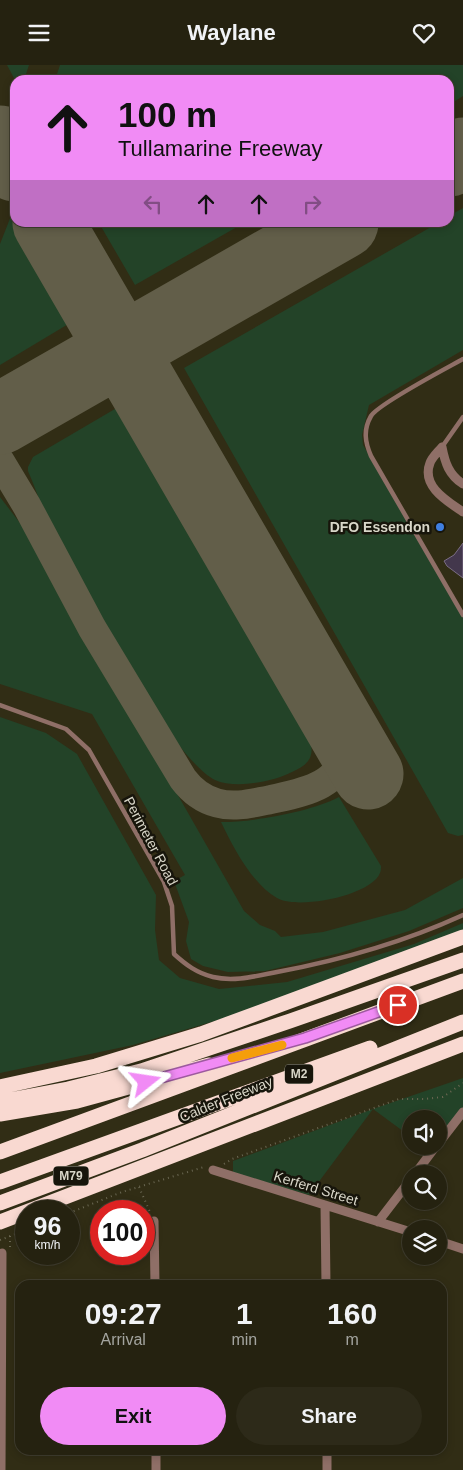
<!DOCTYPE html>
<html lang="en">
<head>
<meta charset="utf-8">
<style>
  :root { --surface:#252210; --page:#2d2a19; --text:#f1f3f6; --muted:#a3a49f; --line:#423f30; --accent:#f18bf5 }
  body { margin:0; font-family:Arial,sans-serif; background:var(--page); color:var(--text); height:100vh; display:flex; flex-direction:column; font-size:19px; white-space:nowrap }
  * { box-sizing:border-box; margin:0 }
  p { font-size:16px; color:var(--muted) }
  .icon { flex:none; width:28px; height:28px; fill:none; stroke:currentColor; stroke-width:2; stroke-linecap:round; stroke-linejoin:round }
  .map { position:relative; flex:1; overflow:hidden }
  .drawer { position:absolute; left:15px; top:1215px; width:432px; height:175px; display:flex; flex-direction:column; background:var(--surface); border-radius:15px; box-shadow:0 2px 8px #0003,0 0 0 1px var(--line) }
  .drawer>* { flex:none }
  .guide { position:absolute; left:10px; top:10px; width:444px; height:152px; border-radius:15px; box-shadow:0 2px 8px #0003,0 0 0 1px var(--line); background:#f18bf5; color:#111; overflow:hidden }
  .tools { position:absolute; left:402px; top:1045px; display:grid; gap:10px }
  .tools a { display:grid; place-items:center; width:45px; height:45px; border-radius:50%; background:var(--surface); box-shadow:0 2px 8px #0003,0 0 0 1px var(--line); font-size:25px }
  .speed { position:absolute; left:15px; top:1135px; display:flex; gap:10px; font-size:25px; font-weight:700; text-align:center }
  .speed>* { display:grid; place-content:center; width:65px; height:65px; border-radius:50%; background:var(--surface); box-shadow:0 2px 8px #0003,0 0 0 1px var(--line); line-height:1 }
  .speed small { font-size:12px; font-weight:400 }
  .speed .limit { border:8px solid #d22; background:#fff; color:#111 }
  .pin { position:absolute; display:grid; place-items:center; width:42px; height:42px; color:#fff; margin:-21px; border:2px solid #fff; border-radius:50%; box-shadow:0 1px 5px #0007 }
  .me { position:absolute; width:55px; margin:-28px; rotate:75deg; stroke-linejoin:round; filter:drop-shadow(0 0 4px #0008) }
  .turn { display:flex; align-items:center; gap:18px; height:105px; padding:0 25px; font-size:22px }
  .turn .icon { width:65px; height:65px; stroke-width:2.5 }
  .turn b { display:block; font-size:35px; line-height:42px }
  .lanes { display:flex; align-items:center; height:48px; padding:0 25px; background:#0003; justify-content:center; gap:25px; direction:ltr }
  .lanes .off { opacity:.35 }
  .eta { display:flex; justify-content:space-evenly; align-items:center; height:85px; text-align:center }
  .eta b { font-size:30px; font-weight:600; line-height:35px }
  .primary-button { display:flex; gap:10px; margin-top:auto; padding:10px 25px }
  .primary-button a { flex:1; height:58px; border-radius:30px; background:var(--accent); color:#111; font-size:20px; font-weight:600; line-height:58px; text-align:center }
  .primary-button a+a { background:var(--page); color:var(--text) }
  header { display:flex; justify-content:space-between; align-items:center; height:65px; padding:0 25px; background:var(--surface); font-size:22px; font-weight:600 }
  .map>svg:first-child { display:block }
  .green { fill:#234328 }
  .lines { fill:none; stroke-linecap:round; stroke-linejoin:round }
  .taxiway { stroke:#625e49; stroke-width:29 }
  .runway { stroke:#625e49; stroke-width:71 }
  .building { fill:#43374c; stroke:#7a6d84 }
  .path { stroke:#6a6752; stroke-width:2; stroke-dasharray:1 4; stroke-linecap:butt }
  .lane { stroke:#8f6f67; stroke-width:4.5 }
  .street { stroke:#8f6f67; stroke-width:9 }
  .highway { stroke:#f9d9d1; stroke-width:15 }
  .route-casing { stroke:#9d5a9f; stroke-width:12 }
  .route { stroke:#f18bf5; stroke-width:9 }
  .slow { stroke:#f59e0b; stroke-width:9 }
  .shop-dot { fill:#3f7fe0; stroke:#17150b; stroke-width:2 }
  .labels { text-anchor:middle; stroke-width:5; stroke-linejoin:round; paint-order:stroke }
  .shield { fill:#17150b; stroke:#9e9c8f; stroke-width:1 }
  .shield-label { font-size:12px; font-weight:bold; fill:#d8d6c8 }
  .poi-label { font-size:14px; font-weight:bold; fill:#d8d6c8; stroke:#17150b; text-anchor:end }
  .street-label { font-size:14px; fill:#d8d6c8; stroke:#17150b }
</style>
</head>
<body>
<header><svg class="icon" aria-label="menu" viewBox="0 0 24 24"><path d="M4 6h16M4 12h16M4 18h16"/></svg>Waylane<svg class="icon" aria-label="heart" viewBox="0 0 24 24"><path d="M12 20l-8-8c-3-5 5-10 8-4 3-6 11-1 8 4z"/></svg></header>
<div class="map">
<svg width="463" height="1405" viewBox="0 0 463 1405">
  <rect width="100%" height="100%" fill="#312d15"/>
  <!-- green -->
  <path class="green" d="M7 0H29L24 15H15Z
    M60 0H463V31L449 40V15H55Z
    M463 143V285L369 340 362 370 363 380 463 547V770L458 771 448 768 184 303 438 158H449V151Z
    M11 151 70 258 0 300V179Z
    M99 158H244L135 220Z
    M120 341 137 369 311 679C314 695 305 701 292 707 273 717 235 724 215 715 202 709 181 684 173 672 158 650 145 626 132 604 101 552 71 499 44 445 38 433 34 419 28 406V402L33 392Z
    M0 432 23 462 59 528 159 697 244 846 260 860 275 866 281 872 323 867 405 845 463 813V843L409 866 340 888 265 906 228 907 203 901 191 894 186 876 189 857 174 816 185 810 92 649 0 619Z
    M0 652 46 668 77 689 156 830 155 865 159 895 180 913 219 924 287 917 414 879 463 858V866L242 948 133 980 0 1008Z
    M339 732 381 801C381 803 381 806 380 808 371 831 297 845 277 833 252 819 233 782 221 757 254 757 310 747 339 732Z
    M463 1013V1054L439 1076V1054H411V1072L373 1044 309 1130 233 1108V1096L373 1044Z"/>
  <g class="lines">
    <!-- taxiway -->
    <path class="taxiway" d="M0 348 15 345
      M0 396 27 441 92 563 183 714C192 726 202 734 217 738 235 743 252 738 269 735 299 728 343 722 345 683 346 668 333 651 326 637"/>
    <!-- runway -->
    <path class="runway" d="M0 76 15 101
      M449 96 463 88
      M48 158 368 709
      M0 354 343 158"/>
  </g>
  <!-- building -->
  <path class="building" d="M463 478V513L447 501 444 496 454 490Z"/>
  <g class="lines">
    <!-- path -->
    <path class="path" d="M224 1099 232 1094 399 1034H424L443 1032 463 1018
      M139 1122 150 1147
      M69 1148 122 1127 204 1102
      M10 1171V1183
      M0 1175 26 1165"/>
    <!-- lane -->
    <path class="lane" d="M463 294C447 303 378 339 371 351 363 365 365 377 371 391L463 550
      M442 382 463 352
      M0 640 66 664 89 685 164 817 172 841 174 889C186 900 197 908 213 912 234 917 256 911 277 907 341 895 404 877 463 850"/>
    <!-- street -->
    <path class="street" d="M442 382C438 387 432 392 430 398 421 421 447 436 463 447
      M442 382C445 398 449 410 463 419
      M439 1078 463 1047
      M213 1105 411 1167
      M415 1109 436 1081
      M325 1140 326 1220
      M154 1156 155 1220
      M378 1157 411 1114
      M439 1176 463 1184
      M156 1385V1405
      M327 1385V1405
      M1 1405 2 1188"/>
    <!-- highway -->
    <path class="highway" d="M0 1022 96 1001 201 969 463 872
      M0 1037 68 1024 141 1006 290 956 463 895
      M0 1049 77 1036 209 1000
      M0 1087 463 916
      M0 1117 370 983
      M0 1138 142 1085 463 957
      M0 1157 463 979"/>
  </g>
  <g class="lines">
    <!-- route casing -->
    <g class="route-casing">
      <path id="route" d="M146 1017 305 973 398 940"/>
    </g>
    <!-- route -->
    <use href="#route" class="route"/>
    <!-- slow -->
    <path class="slow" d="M232 993 282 980"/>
  </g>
  <!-- markers -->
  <circle class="shop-dot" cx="440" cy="462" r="5"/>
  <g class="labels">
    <!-- shield labels -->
    <g class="shield">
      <rect x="285" y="999.5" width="28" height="19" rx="4"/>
      <rect x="53.5" y="1101.5" width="35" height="19" rx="4"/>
    </g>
    <g class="shield-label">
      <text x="299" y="1013">M2</text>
      <text x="71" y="1115">M79</text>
    </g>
    <!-- poi labels -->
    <g class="poi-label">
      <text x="430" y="467">DFO Essendon</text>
    </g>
    <!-- street labels -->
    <g class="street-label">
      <text transform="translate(151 776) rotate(62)" y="5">Perimeter Road</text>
      <text transform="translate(226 1034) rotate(-22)" y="5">Calder Freeway</text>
      <text transform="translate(316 1123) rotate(17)" y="5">Kerferd Street</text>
    </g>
  </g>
</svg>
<div class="tools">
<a><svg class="icon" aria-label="sound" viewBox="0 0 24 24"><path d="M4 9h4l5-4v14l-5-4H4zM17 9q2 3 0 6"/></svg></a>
<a><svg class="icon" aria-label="search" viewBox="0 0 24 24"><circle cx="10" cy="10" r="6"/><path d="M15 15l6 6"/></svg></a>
<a><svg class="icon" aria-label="layers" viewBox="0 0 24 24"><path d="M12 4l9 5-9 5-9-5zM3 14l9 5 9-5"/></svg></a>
</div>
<div class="speed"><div>96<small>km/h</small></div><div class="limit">100</div></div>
<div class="pin" style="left:398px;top:940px;background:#d93025"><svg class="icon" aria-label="arrive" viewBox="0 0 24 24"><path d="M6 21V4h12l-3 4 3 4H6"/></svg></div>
<svg class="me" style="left:146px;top:1017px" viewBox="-20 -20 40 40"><path d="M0-17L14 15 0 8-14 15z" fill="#f18bf5" stroke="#fff" stroke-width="4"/></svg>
<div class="guide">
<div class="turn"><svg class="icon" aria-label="ahead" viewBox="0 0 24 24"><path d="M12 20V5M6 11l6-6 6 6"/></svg><div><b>100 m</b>Tullamarine Freeway</div></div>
<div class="lanes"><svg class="icon off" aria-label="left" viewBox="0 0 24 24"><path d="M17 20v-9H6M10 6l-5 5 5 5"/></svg><svg class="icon" aria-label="ahead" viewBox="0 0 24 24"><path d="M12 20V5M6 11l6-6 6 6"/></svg><svg class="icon" aria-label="ahead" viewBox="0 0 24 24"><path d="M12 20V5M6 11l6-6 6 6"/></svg><svg class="icon off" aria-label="right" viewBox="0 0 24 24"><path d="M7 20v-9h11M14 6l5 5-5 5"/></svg></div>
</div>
<section class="drawer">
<div class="eta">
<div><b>09:27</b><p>Arrival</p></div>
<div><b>1</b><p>min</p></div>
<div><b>160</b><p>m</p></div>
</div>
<div class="primary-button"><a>Exit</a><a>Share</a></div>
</section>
</div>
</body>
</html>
